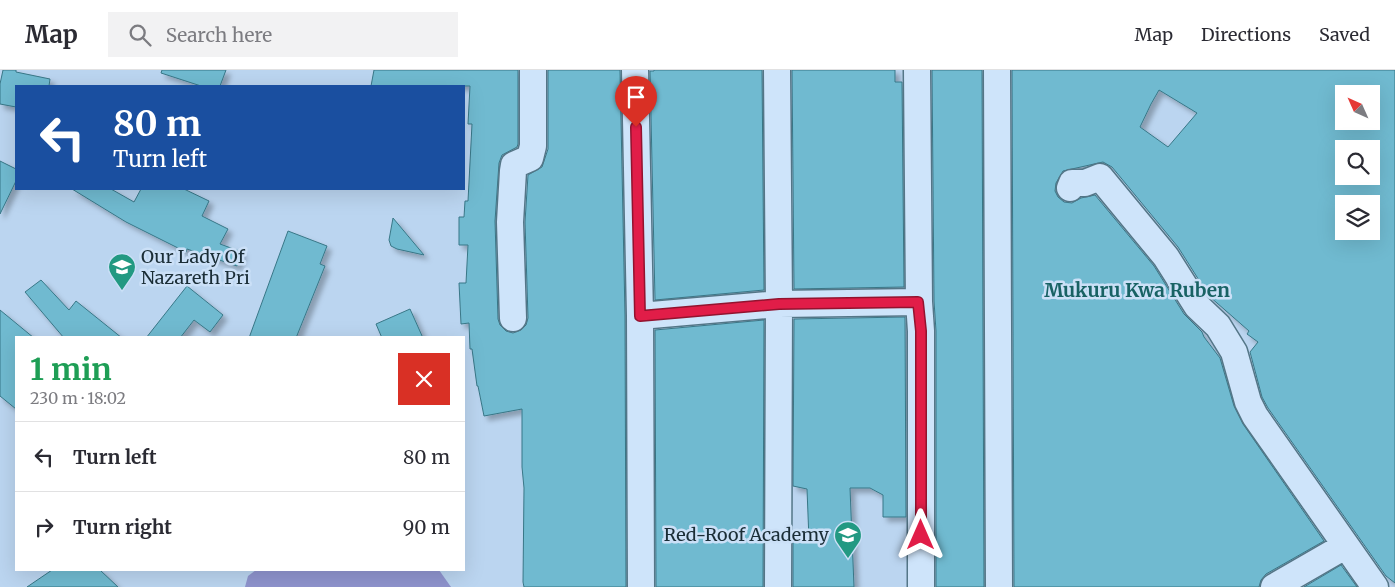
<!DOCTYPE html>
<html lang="en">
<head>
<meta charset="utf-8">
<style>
  :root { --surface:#fff; --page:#f2f2f3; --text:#2b2b33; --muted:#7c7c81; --line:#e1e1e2 }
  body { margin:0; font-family:Merriweather,serif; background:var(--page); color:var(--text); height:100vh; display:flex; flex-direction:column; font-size:19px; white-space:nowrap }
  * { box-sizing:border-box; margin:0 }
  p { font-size:16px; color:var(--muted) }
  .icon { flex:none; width:28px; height:28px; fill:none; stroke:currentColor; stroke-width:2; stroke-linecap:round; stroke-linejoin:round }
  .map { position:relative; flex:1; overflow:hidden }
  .side { position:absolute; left:15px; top:266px; width:450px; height:235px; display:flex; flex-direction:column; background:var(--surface); border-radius:0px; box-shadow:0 5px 20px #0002 }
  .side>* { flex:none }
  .hud { position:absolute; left:15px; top:15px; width:450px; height:105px; border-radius:0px; box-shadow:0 5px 20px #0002; background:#1a4fa0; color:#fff; overflow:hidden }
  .needle { width:32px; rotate:315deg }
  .controls { position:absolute; left:1335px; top:15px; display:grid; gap:10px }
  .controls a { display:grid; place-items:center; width:45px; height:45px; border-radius:0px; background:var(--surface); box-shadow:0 5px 20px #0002; font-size:25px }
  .pin { position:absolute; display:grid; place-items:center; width:42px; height:42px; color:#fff; margin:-51px -21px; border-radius:50% 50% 50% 0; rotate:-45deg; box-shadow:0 0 5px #0007 }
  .pin .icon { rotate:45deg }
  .me { position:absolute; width:55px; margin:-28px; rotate:0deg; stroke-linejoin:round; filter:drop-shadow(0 0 4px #0008) }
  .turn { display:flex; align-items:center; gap:18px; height:105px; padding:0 15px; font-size:22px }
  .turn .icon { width:65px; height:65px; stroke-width:2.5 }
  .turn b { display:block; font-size:35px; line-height:42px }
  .round { display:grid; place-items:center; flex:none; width:52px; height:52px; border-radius:0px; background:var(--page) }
  .summary { display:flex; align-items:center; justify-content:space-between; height:85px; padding:0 15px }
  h1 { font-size:30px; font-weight:700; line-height:38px; color:#1e9e55 }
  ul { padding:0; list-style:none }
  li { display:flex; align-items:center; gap:15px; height:70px; padding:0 15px; border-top:1px solid var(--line) }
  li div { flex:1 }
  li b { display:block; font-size:19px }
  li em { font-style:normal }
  header { display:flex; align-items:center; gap:30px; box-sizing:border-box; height:70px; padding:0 25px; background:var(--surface); border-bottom:1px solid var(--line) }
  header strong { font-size:24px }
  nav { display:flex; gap:28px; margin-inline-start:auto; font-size:18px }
  .search { width:350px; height:45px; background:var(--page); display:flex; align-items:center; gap:12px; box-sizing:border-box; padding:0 18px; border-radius:0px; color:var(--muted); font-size:19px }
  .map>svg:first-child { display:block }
  .green { fill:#8f94ce }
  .building { fill:#6fbad0; stroke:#397787; fill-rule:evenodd; filter:url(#shadow) }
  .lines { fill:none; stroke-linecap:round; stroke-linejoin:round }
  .minor-casing { stroke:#547687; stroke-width:29 }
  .minor { stroke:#cee4fa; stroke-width:26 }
  .route-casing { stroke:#92132f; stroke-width:12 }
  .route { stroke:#e11d48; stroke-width:9 }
  .labels { text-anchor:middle; stroke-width:5; stroke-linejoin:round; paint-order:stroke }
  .poi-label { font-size:18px; fill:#1a2d36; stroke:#cbe0f7; text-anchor:start }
  .neighbourhood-label { font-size:19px; font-weight:bold; fill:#186264; stroke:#cbe0f7 }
</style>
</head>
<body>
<header>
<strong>Map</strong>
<div class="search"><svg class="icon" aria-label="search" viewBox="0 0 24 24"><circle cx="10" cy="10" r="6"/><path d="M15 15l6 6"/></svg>Search here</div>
<nav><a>Map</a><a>Directions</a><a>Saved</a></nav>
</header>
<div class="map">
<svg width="1395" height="517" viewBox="0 0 1395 517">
  <defs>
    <filter id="shadow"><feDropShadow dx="4.5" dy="4.5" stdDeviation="2.5" flood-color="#0004"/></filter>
  </defs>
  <rect width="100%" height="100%" fill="#bbd5f0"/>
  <!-- green -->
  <path class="green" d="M256 500H439L451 517H245L248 506Z"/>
  <!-- building -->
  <path class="building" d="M3 0H16V2L50 9 49 16H16V37L0 34V14Z
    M162 0H226L220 16H201L161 3Z
    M374 0H518V74L517 77 502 85 499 93 495 151 498 249 500 255 506 261 513 263 521 260 526 255 528 248 525 152 528 105 542 97 548 79V0H620L625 246 626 517H524L523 512 524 418 522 397V339L484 346 478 316H477L472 279H470L469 253 461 254 459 213H466L468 175H459V147H464L465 131H468L472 54H468L470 16H371Z
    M654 0H762L764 220 655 230 650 1H654Z
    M792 0H895V12H902L904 217 794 219Z
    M932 0H982L984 517H936V261L934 231Z
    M1012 0H1395V513L1386 506 1268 338 1262 327 1250 282 1258 272 1247 264 1249 261 1209 226 1178 177 1112 97 1103 92 1063 101 1056 113 1055 121 1058 127 1064 132 1072 133 1081 128 1095 125 1154 196 1184 244 1202 262 1204 267 1220 288 1234 336 1243 354 1324 471 1266 504 1261 510 1259 517H1014ZM1159 20 1197 43 1168 77 1140 57 1151 34ZM1344 24H1371V51H1344ZM1344 79H1371V106H1344ZM1344 134H1371V161H1344Z
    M0 91 16 99V111L0 144Z
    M72 119H111L134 132 141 119H184L209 131 202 146 228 159 220 174 242 182 237 196 187 179 186 182 126 152Z
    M393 148 424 185 397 179 391 176 389 170Z
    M288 161 327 176 320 194 325 196 296 268H249Z
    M41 210 69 240 76 231 122 268H64L25 222Z
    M187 216 223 245 210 262 194 250 180 268H146Z
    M410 239 423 268H382L376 254Z
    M0 240 34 268H16V339L0 326Z
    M905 247 906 447H883V425L870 418H850L854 517H793V471L809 470 807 419 793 416 794 249Z
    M764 250 763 517H656L655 260Z
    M1341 495 1357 517H1304Z
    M52 500H100L118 517H27Z"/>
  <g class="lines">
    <!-- minor casing -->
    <g class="minor-casing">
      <path id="minor" d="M635 0 640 246 779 234 919 232
        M777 0 779 234 778 517
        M917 0 919 232 921 261V517
        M997 0 999 517
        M1070 118 1072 113H1085L1100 107 1166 187 1197 236 1218 256 1234 282 1248 332 1255 346 1375 517
        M640 246 641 517
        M513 248 510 152 513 101 514 95 530 88 533 76V0
        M1274 517 1345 476"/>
    </g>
    <!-- minor -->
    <use href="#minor" class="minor"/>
  </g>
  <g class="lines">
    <!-- route casing -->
    <g class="route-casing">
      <path id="route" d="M636 57 640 246 779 234 918 232 921 261V465"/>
    </g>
    <!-- route -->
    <use href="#route" class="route"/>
  </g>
  <!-- icons -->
  <defs>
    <g id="school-pin" transform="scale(1.4375)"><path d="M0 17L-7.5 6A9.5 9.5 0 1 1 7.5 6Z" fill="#229982" stroke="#cbe0f7"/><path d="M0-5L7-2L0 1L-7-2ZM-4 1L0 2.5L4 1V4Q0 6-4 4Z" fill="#fff"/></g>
  </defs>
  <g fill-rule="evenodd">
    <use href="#school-pin" x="122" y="197"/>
    <use href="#school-pin" x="848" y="465"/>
  </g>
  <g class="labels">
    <!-- poi labels -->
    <g class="poi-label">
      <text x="141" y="193">Our Lady Of<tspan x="141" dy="21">Nazareth Pri</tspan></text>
      <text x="829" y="471" text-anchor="end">Red-Roof Academy</text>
    </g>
    <!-- neighbourhood labels -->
    <g class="neighbourhood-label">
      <text x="1137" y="227">Mukuru Kwa Ruben</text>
    </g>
  </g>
</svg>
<div class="controls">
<a><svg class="needle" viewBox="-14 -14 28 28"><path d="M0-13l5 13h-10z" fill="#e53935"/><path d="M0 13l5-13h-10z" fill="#7c7c81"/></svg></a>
<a><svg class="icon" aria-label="search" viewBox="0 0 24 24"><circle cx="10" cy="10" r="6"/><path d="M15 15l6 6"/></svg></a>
<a><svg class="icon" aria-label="layers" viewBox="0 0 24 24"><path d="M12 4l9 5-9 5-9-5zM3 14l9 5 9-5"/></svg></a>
</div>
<div class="pin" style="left:636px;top:57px;background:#d93025"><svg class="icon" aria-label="arrive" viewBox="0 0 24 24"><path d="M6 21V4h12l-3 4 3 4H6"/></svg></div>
<svg class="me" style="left:921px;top:465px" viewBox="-20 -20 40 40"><path d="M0-17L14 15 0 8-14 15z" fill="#e11d48" stroke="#fff" stroke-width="4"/></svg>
<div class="hud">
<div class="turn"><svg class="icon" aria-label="left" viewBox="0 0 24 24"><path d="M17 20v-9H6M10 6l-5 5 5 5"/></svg><div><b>80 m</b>Turn left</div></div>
</div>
<section class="side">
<div class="summary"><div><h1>1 min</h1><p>230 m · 18:02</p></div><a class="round" style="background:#d93025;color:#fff"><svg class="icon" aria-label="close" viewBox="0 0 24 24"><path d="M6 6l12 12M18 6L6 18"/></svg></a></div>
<ul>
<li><svg class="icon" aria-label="left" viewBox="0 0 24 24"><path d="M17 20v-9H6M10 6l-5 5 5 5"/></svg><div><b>Turn left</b></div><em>80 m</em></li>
<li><svg class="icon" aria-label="right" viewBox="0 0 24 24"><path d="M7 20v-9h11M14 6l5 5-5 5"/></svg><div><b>Turn right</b></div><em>90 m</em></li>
</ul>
</section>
</div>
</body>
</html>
